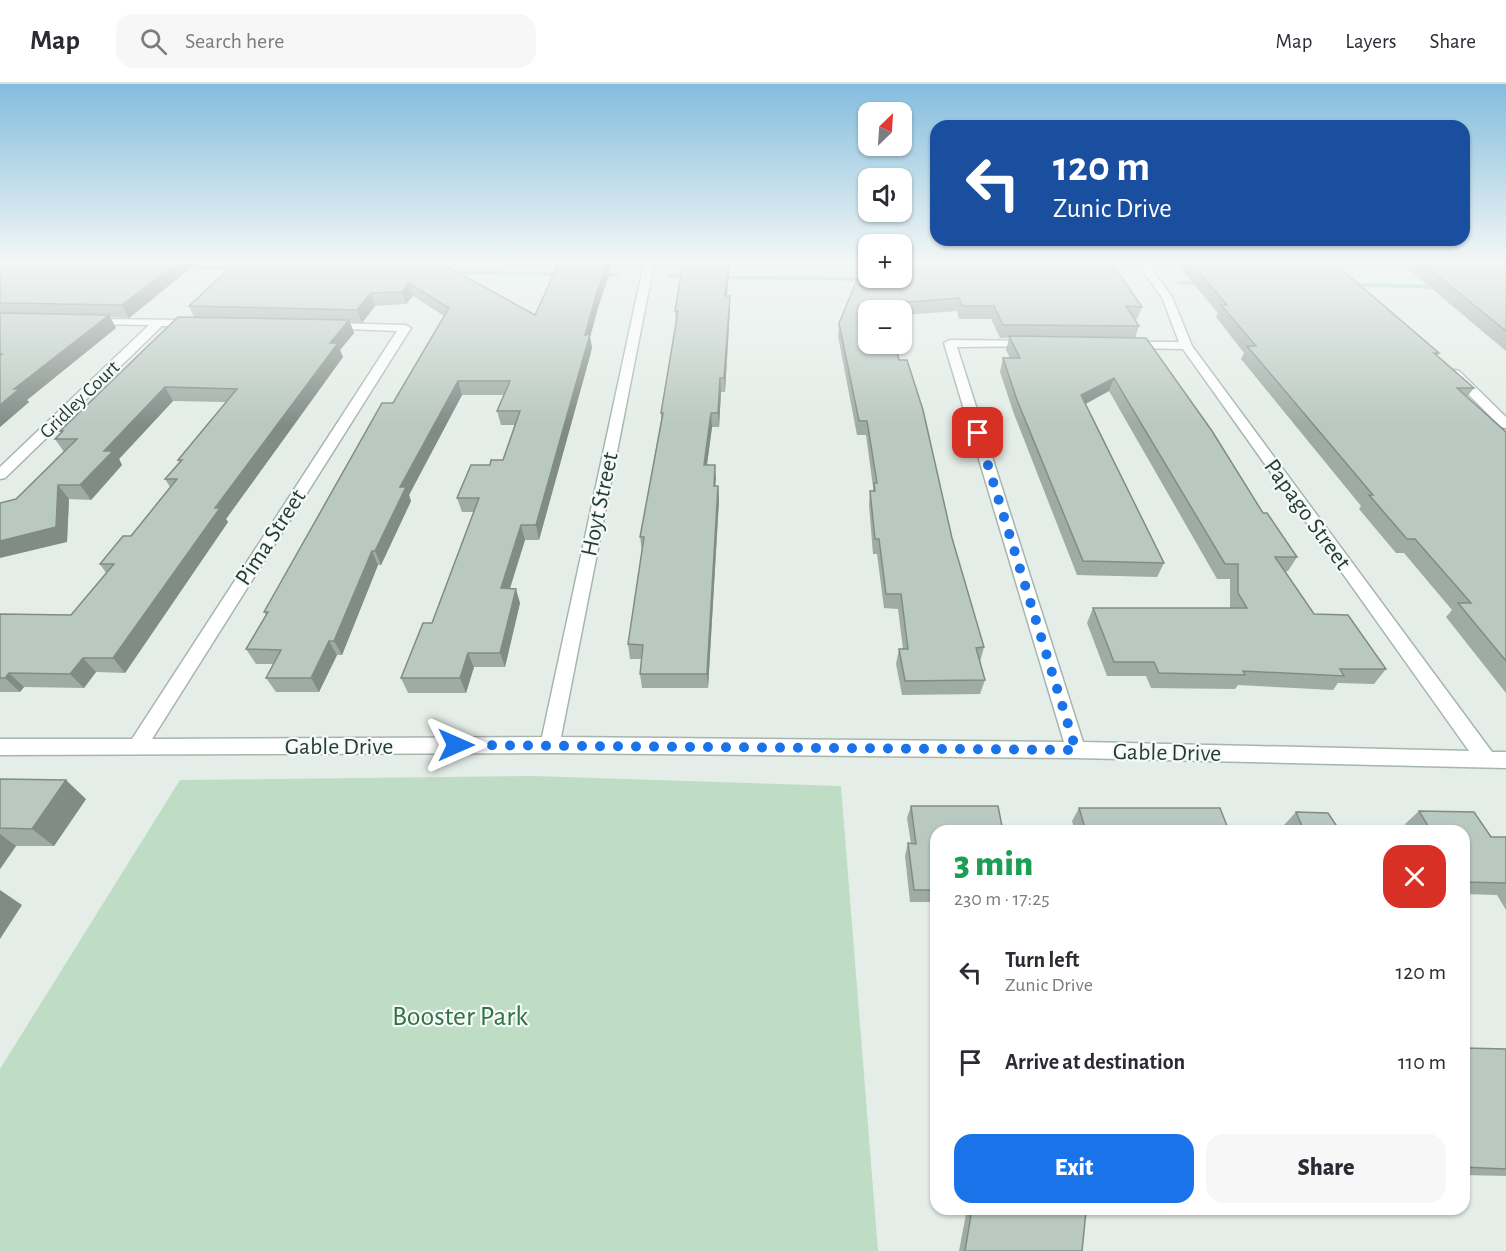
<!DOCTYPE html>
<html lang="en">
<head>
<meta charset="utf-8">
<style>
  :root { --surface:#fff; --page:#f7f7f7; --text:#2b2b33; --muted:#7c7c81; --line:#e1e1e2; --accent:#1a73e8 }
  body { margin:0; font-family:"Alegreya Sans",sans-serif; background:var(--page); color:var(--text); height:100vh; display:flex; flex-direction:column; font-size:22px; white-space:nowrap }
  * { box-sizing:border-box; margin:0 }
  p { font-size:20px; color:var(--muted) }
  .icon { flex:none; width:33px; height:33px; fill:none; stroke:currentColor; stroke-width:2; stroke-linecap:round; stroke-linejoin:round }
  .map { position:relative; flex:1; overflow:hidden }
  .panel { position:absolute; left:930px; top:741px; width:540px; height:390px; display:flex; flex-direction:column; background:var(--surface); border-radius:18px; box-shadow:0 2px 4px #0004 }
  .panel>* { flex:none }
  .guide { position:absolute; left:930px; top:36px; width:540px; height:126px; border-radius:18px; box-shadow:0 2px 4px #0004; background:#1a4fa0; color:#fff; overflow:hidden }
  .needle { width:39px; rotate:25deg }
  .buttons { position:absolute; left:858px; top:18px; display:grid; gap:12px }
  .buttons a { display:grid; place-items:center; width:54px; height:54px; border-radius:12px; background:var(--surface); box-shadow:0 2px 4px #0004; font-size:30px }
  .pin { position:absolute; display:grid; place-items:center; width:51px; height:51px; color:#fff; margin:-26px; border-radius:12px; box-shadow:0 3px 9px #0006 }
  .me { position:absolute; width:66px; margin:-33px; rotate:90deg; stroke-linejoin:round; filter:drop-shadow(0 0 4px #0008) }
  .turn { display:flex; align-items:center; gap:21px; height:126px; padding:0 24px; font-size:27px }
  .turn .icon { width:78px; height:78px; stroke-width:2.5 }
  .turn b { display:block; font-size:42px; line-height:51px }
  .round { display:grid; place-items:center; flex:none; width:63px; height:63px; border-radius:18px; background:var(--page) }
  .headline { display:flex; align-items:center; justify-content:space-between; height:102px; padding:0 24px }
  h1 { font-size:36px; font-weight:800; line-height:45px; color:#1e9e55 }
  .button { display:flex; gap:12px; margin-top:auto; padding:12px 24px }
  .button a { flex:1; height:69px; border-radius:18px; background:var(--accent); color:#fff; font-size:24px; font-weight:800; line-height:69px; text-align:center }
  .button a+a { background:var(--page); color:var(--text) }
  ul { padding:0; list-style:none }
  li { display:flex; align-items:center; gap:18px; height:90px; padding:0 24px }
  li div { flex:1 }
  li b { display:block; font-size:22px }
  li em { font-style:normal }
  header { display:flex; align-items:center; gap:36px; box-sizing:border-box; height:84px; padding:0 30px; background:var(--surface); border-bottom:2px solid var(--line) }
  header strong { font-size:28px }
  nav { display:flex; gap:33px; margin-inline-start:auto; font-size:21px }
  .search { width:420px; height:54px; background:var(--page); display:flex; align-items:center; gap:15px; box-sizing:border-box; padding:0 21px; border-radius:18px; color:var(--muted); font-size:22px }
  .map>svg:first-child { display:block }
  .green { fill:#beddc4 }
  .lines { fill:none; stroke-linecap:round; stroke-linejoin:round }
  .stream { fill:#8fcacf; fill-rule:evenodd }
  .minor-casing { stroke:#a7b5af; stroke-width:3 }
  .minor { fill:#fff; fill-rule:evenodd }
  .wall { fill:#9faca6 }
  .shaded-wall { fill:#828c87 }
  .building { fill:#b9c8c1; stroke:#828c87; stroke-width:1.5 }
  .route { stroke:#1a73e8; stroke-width:10; stroke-dasharray:0 18 }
  .labels { text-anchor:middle; stroke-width:4.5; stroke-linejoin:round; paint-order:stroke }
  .far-street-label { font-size:20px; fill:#243e35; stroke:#f5f9f7 }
  .street-label { font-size:24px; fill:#243e35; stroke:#f5f9f7 }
  .near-park-label { font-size:28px; fill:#307345; stroke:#f5f9f7 }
</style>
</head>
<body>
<header>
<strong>Map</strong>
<div class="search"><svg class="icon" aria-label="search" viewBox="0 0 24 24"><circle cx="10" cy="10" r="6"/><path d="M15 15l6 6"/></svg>Search here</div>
<nav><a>Map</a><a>Layers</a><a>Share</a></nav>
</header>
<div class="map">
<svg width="1506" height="1167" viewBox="0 0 1506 1167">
  <rect width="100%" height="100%" fill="#e4ede8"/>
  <!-- green -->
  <path class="green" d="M533 692 841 702 878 1167H0V985L180 696Z"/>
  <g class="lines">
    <!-- stream -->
    <path class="stream" d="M181 181 239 182 242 184 239 186 179 184 178 183Z
      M446 187 563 188 566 190 563 192 448 190 446 189Z
      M617 189 620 191 619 192 598 193 595 191 598 189Z
      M691 190 693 191V193L670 194 667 192 670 190Z
      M715 192 868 193 871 195 868 197 717 195 714 193Z
      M1177 197H1204L1207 199 1204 201 1179 200 1177 199Z
      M1345 199 1441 201 1444 203 1441 205 1347 202 1345 201Z"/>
    <!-- minor casing -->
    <g class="minor-casing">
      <path id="minor" d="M644 179H654L561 653 1064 658 944 259 950 256 1032 257 1038 260 1036 262 957 263 1083 658 1469 667 1183 265 1128 264 1122 261 1128 258H1179L1162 213 1137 179H1147L1172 213 1192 262 1492 668H1506V684L1076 674 550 669 0 671V655H132L397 247 325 244 323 242 329 239 405 241 411 244 152 655 542 653Z
        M85 235 196 236 202 239 196 242H162L5 394 0 395V383L149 241 89 240 83 237Z
        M1455 286 1459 287 1506 333V344L1501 343 1451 293V287Z"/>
    </g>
    <!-- minor -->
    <use href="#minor" class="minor"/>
  </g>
  <!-- wall -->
  <path class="wall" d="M0 179H197L129 234 110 233 116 244 27 316 29 318 0 343Z
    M441 179 535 231 598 224 590 253 592 264 588 279 539 456H525L510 505 520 519 505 583H474L466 609H408L401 594 432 539 474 428H462L457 414 490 381 503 376 515 341H501L497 327 504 311H462L409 411 411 417 381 481H378L342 571H337L319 608H276L266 594 273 580H256L246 565 266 531 264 528 393 319 444 232 413 212 406 220 375 222 362 239 350 238 354 249 340 266 343 273 226 435 228 438 125 589 96 588 84 604 24 603 20 608H0V530L71 531 106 489 100 480 131 452 170 403 165 395 179 378 178 376 226 318 173 317 119 375 122 381 91 416 69 415 67 458 16 415 64 368 55 355 61 349 60 347 194 233 189 222Z
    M683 179H730L727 212 730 225 725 308H721L719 343H712L707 381H715V402H718L719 416 708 604H642L640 590 642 575H630L628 560 642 467 640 453 661 337V329L676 240 675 227Z
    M864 179 1142 223 1137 235H1134L1139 242 1135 254 1263 429 1297 473 1288 487 1285 488 1314 530 1386 585 1374 600 1338 599 1333 606 1238 601 1235 605 1151 604 1146 592H1107L1087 539 1093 524H1230V495H1217L1109 307 1086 320 1164 479 1157 493 1077 491 1014 330 1000 288 1003 274H1010L1006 266 1009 254H1000L991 235H959L957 227 902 231V226H868L899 276 984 563 980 578 985 596 980 610 902 611 896 580 899 565H903L898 525 884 524 877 470H873L869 421 870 407H873V403L866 351H857L838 252 839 239Z
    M1176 179H1334L1439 269 1437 272 1474 304 1467 313 1506 348V609L1446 533 1452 526 1404 469H1396L1359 425 1361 422 1241 275 1244 269 1216 233 1218 229Z
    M1401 179H1506V267Z
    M0 695 86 715 54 762H16L0 785Z
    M911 722 936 747V818H910L905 772 908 759 911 760 907 734Z
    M1079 724 1229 747H1075L1072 737Z
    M1419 727 1491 753H1506V826L1497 811 1464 810V747H1409L1405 740Z
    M1296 728 1340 747H1286L1284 741Z
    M1464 964 1506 965V1092L1464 1091Z
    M967 1125H1082V1167H959Z"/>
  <!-- shaded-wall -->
  <path class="shaded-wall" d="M176 179H197L129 234 122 221Z
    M607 179H613L598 224 590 253 592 264 588 279 539 456 536 441 596 211Z
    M729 179H730L725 225V212Z
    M409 199 413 212 406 220 402 208Z
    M371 209 375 222 362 239 357 226Z
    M730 212V225L725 308 724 294Z
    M109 231 116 244 27 316 29 318 0 343V321L14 305Z
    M349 236 354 249 340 266 343 273 226 435 228 438 125 589 113 574 330 259Z
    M720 294 721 308 719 343 718 329Z
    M1114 294 1109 307 1077 324 1081 311Z
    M458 297 462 311 409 411 411 417 381 481 375 467 400 403Z
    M165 303 173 317 119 375 122 381 91 416 80 401 104 367Z
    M711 329 712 343 705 395 704 381Z
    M715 381 716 395 714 416V402Z
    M58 401 69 415 67 458 0 474V457Z
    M718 402 719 416 708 604 707 590Z
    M521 441 525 456 505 519 501 504Z
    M372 467 378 481 342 571 334 557Z
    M516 505 520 519 505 583 500 569Z
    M329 557 337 571 319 608 311 594Z
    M468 569 474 583 466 609 460 594Z
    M83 574 96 588 84 604 70 590Z
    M9 589 24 603 20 608 5 594Z
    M66 696 86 715 54 762 32 745Z
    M0 750 16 762 0 785Z
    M0 806 22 821 0 855Z"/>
  <!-- building -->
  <path class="building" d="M0 179H176L122 221 0 219Z
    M235 179H441L535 231 559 179H607L596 211 585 251 590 250 536 441H521L501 504 516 505 500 569H468L460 594H401L423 539H432L479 414H457L471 381H490L491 376H503L520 327H497L510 297H458L400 403H406L375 467H372L334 557H329L311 594H266L281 566 246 565 268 528H264L382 319H393L449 224 409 199 402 208 371 209 357 226 189 222Z
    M683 179H729L725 212H730L724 294H720L718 329H711L704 381H715L714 402H718L707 590H640L643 561 628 560 644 453H640L663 329H661L678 227H675Z
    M864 179H868V194H902V179H1112L1142 223 1126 222 1139 242 1003 241 994 222H962L959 214 897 219 895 226H868V260H895L899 276H907L923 326 952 454 984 563 976 564 985 596 905 597 899 565H908L901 510H886L879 455H875L870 407H875L874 399H877L867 337H859L839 239Z
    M1191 179H1334L1439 269H1434L1474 304H1457L1506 348V577L1458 519H1471L1415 455H1407L1369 411H1373L1247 262H1256L1221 221H1227Z
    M1422 179H1506V247Z
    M0 229 109 231 14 305H19L0 321V272L2 270H0Z
    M178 233 349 236 330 259H338L215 424H220L113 574H83L70 590 9 589 5 594H0V530L71 531 114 480H100L123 452H131L177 395H165L182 376H178L237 305 165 303 104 367H113L80 401H58L56 443 0 457V419L16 415 77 355H55L63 347H60Z
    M1009 252 1146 254 1212 347 1263 429H1267L1297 473H1275L1314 530 1348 531 1386 585H1340L1344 592 1243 587 1245 591 1159 589 1154 578H1114L1093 524H1247L1238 509V480H1225L1114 294 1081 311 1164 479 1083 477 1017 316 1003 274H1020Z
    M0 695 66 696 32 745 0 744Z
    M911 722H998L1003 747H936V806H914L908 759 916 760Z
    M1079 724H1220L1229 747H1086Z
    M1419 727 1474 728 1491 753H1506V799L1464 798V747H1431Z
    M1296 728 1328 729 1340 747H1301L1298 742H1302Z
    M1464 964 1506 965V1085L1464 1083Z
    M972 1125H1082L1086 1127 1082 1167H965Z"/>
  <!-- sky -->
  <linearGradient id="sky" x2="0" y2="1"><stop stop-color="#84bdde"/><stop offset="0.52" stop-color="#f3f7f5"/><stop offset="1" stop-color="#f3f7f5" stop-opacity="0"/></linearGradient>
  <rect width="1506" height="342" fill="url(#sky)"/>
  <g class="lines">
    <!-- route -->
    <path class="route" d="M456 661 1076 666 978 349"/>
  </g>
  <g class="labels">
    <!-- far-street labels -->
    <g class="far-street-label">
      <text transform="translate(79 315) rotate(-44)" y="7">Gridley Court</text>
    </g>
    <!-- street labels -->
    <g class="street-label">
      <text transform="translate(599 420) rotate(-78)" y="8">Hoyt Street</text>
      <text transform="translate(1308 430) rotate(54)" y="8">Papago Street</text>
      <text transform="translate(270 453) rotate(-57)" y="8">Pima Street</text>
      <text x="339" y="670">Gable Drive</text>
      <text transform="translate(1167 668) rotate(1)" y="8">Gable Drive</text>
    </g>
    <!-- near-park labels -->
    <g class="near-park-label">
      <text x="460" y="941">Booster Park</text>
    </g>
  </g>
</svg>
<div class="buttons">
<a><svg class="needle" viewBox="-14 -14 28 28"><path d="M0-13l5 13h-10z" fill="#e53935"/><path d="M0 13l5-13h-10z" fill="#7c7c81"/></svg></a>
<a><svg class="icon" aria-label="sound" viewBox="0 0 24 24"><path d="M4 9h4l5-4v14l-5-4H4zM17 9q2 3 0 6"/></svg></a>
<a>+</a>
<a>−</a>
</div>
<div class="pin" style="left:978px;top:349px;background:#d93025"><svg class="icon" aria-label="arrive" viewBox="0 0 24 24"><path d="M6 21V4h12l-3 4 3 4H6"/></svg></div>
<svg class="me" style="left:456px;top:661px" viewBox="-20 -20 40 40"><path d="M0-17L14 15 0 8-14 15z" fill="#1a73e8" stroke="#fff" stroke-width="4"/></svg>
<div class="guide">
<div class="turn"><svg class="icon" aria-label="left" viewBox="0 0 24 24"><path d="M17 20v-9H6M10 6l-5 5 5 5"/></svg><div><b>120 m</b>Zunic Drive</div></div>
</div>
<section class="panel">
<div class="headline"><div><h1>3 min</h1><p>230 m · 17:25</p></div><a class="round" style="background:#d93025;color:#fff"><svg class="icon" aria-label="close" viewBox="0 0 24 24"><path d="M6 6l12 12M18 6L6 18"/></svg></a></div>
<ul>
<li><svg class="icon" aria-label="left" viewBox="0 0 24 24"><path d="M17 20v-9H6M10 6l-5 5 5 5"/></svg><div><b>Turn left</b><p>Zunic Drive</p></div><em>120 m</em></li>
<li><svg class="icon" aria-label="arrive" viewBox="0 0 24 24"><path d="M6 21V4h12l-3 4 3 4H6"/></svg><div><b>Arrive at destination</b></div><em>110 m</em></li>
</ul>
<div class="button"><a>Exit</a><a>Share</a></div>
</section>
</div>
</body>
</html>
